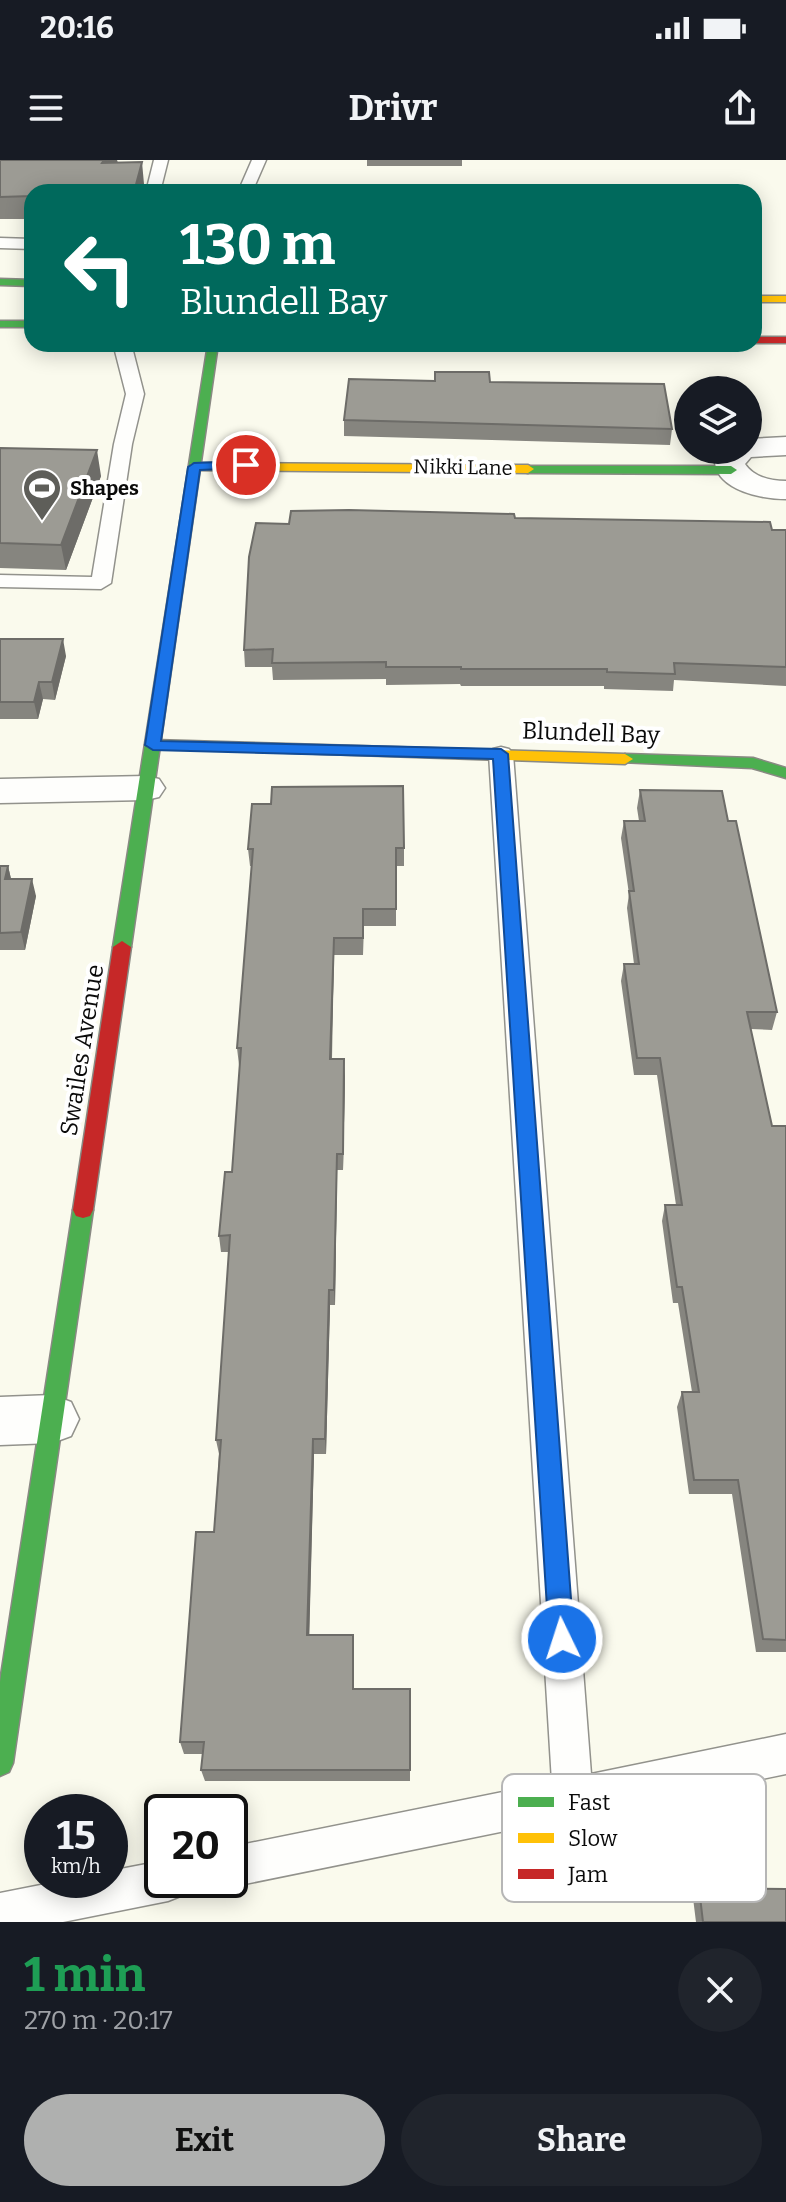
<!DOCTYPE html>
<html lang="en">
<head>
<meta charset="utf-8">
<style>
  :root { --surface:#171b24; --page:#20242c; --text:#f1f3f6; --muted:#9ea1a6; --accent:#afb0af }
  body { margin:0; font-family:Bitter,serif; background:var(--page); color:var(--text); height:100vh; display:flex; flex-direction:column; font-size:30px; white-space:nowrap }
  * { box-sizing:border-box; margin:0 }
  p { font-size:26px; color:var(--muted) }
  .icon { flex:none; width:44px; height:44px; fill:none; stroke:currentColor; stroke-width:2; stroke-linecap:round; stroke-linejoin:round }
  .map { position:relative; height:1762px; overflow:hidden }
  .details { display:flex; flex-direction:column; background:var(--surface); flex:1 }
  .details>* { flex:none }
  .guide { position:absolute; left:24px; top:24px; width:738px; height:168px; border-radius:24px; box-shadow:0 4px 20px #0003; background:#00695c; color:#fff; overflow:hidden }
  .controls { position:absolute; left:674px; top:216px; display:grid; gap:16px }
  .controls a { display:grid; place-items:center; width:88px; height:88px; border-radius:50%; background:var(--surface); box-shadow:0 4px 20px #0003; font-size:40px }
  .speed { position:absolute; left:24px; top:1634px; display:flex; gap:16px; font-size:40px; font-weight:700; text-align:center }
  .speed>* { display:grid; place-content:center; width:104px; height:104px; border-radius:50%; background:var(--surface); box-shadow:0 4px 20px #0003; line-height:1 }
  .speed small { font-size:20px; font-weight:400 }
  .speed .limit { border:4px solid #111; border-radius:12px; background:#fff; color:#111 }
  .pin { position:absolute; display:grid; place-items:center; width:68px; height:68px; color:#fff; margin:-34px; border:4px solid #fff; border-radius:50%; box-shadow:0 2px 8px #0007 }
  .me { position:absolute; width:88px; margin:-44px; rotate:356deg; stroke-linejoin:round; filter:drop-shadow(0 0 6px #0008) }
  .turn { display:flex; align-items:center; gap:28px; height:168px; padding:0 24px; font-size:36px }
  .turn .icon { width:104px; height:104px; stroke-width:2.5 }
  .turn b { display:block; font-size:56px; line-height:68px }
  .round { display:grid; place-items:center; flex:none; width:84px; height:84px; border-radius:42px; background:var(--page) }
  .head { display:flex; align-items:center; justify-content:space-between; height:136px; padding:0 24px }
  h1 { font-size:48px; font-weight:700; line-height:60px; color:#1e9e55 }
  .primary-button { display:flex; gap:16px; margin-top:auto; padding:16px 24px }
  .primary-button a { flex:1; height:92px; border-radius:48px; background:var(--accent); color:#111; font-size:32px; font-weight:700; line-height:92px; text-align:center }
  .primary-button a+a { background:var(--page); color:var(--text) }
  .status { display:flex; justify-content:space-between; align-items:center; height:56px; padding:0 40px; background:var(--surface); direction:ltr }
  .status svg { height:22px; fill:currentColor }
  header { display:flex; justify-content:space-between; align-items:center; height:104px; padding:0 24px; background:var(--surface); font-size:36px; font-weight:700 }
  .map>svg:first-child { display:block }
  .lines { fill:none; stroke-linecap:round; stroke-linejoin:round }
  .lane-casing { stroke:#92928c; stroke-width:3 }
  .street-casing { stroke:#92928c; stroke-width:3 }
  .fast-casing { stroke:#898983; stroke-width:3 }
  .slow-casing { stroke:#898983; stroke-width:3 }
  .jam-casing { stroke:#898983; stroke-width:3 }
  .lane { fill:#fefefc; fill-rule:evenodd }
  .street { fill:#fefefc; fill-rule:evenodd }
  .fast { fill:#4caf50; fill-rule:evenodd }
  .slow { fill:#ffc107; fill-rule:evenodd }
  .jam { fill:#c62828; fill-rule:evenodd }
  .wall { fill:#86857f }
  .shaded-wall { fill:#6d6c68 }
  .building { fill:#9c9b94; stroke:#6d6c68; stroke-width:2 }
  .route { fill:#1a73e8; stroke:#114b97; stroke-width:2 }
  .labels { text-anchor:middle; stroke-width:8; stroke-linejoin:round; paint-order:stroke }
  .far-street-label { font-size:20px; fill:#0a0a0a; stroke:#fff }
  .far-poi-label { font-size:20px; font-weight:bold; fill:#0a0a0a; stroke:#fff; text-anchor:start }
  .street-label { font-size:24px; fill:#0a0a0a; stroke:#fff }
  .key { fill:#fff; stroke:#b6b6b6; stroke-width:2 }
  .key-label { font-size:22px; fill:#0a0a0a }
</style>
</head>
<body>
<div class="status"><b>20:16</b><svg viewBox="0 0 49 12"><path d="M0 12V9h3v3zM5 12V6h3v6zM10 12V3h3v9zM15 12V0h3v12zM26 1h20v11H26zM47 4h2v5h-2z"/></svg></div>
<header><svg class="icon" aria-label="menu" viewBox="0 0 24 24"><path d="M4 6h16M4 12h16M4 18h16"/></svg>Drivr<svg class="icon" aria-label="share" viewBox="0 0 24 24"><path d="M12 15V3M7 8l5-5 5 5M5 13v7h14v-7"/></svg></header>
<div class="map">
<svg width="786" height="1762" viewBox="0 0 786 1762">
  <rect width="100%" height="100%" fill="#fafaed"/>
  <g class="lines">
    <!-- lane casing -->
    <g class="lane-casing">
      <path id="lane" d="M154 0H168L160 32H146Z
        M252 0H266L252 32H238Z
        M0 78 32 79V89L0 88Z
        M117 184H135L133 191 144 234 132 284 111 423 101 429 0 427V415L92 417 114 284 126 234 115 191Z
        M501 587 509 589 513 594 591 1614 786 1574V1614L230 1727 215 1720H230V1687L552 1622 489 594 493 589Z
        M162 1701V1720H189L183 1735 168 1741 63 1762H0V1733L66 1720H110V1711Z"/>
    </g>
    <!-- street casing -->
    <g class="street-casing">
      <path id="street" d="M786 277V295L751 297 745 304C754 317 770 321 786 321V339C763 339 719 331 715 303L725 290H748V279Z
        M146 616 159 619 165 628 159 637 146 640 0 643V619Z
        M52 1235 71 1242 79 1259 71 1276 52 1283 0 1285V1237Z"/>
    </g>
    <!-- fast casing -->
    <g class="fast-casing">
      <path id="fast" d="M0 119 32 120V126L0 125Z
        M0 161H32V167H0Z
        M208 184H218L131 787 122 793 113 787Z
        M524 306H731L737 310 731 314 528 313 524 312Z
        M625 594 753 598 786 608V618L752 608 620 602 617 599Z
        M83 1042 90 1044 93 1050 13 1603 9 1612 0 1616V1522L73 1050 76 1044Z"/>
    </g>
    <!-- slow casing -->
    <g class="slow-casing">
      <path id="slow" d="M754 136H786V142H754Z
        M194 303 528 305 534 309 528 313 190 310V304Z
        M153 580 625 594 633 599 625 604 148 588 145 585Z"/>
    </g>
    <!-- jam casing -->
    <g class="jam-casing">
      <path id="jam" d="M754 177H786V183H754Z
        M122 781 131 787 93 1050 90 1056 83 1058 76 1056 73 1050 113 787Z"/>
    </g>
    <!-- lane -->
    <use href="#lane" class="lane"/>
    <!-- street -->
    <use href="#street" class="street"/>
    <!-- fast -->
    <use href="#fast" class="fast"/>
    <!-- slow -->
    <use href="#slow" class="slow"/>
    <!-- jam -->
    <use href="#jam" class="jam"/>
  </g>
  <!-- wall -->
  <path class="wall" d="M0 0H117L118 3 144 24 32 32V59H0Z
    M367 0H462V6H367Z
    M490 222 672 269 670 285 344 276V260Z
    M0 288 101 316 66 410 0 408Z
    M515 358 786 370V526L674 520 673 531 604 529V526H461L460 524 386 525V519L273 520 272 507H245L244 490 289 364Z
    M0 479 66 496 55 540 43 539 38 559H0Z
    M640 630 728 661 777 852 772 870 751 869 772 966H786V1492H756L732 1334H689L677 1247 682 1232H692L678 1143H673L662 1061 665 1045H676L657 915H634L621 821 624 804H634L627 748 629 734 621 678 624 661H639L637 648Z
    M404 688V706H396V766H364L363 795H334L332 899 345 916 343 1010H337L335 1145H330L326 1294H314L309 1475 353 1488 354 1529H410V1621H205L201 1610 203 1594H184L180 1582 214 1372 219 1294 216 1280 229 1092H221L219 1076 232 1012 240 905H239L237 888 252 706H250L248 689Z
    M0 706H8L11 719 36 736 25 790H0Z
    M699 1728 786 1762H696L693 1738Z"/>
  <!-- shaded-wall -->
  <path class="shaded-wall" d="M104 0H117L118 6 102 3Z
    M142 2 144 24 142 32H134Z
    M97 290 101 316 66 410 61 385Z
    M63 479 66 496 55 540 52 522Z
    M39 522 43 539 38 559 34 542Z
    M8 706 12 723 5 719Z
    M32 719 36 736 25 790 21 772Z
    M334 778V795L331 916 330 899Z
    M344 899 345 916 343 1010V994Z
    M337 994V1010L335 1145 334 1130Z
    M329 1130 330 1145 326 1294 325 1279Z
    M313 1279 314 1294 309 1487 307 1475Z"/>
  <!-- building -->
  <path class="building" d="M0 0H104L102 3 142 2 134 32H32V36L0 37Z
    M435 212H489L490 222 664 224 672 269 344 260 349 219 435 221Z
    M0 288 97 290 61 385 0 383Z
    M349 350 514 354 515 358 770 362 772 370H786V507L674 503 675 514 607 512V509H461V507H386V502L272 503 273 489 244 490 249 397 256 363 289 364 291 351Z
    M0 479H63L52 522H39L34 542H0Z
    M403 626 404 688H396V749H363V778H334L330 899H344L343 994H337L334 1130H329L325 1279H313L307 1475H353V1529H410V1610H201L204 1582H180L196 1372H214L221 1280H216L230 1075 219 1076 225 1012H232L241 888H237L253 689H248L252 644H271L272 627Z
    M640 630 722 631 728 661H736L777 852H747L772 966H786V1480L763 1479 738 1320H694L682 1232H699L682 1127H677L665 1045H682L660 898H637L624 804H639L629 731H634L624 661H645Z
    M0 706H8L5 719H32L21 772 0 773Z
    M699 1728 786 1729V1762H703Z"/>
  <!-- route -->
  <path class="route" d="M246 301 251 302V308L200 310 161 581 501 589 508 594 574 1479 570 1487 562 1491 553 1487 549 1479 493 599 153 590 145 585 188 307 194 303Z"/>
  <!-- icons -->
  <defs>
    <g id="stadium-pin" transform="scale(2)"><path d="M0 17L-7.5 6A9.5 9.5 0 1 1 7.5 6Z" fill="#5e5e59" stroke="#fff"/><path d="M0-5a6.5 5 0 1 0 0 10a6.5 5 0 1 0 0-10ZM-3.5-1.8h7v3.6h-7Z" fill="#fff"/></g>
  </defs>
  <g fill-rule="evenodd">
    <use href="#stadium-pin" x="42" y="328"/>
  </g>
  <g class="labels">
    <!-- far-street labels -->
    <g class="far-street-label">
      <text transform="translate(463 307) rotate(1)" y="7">Nikki Lane</text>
    </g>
    <!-- far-poi labels -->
    <g class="far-poi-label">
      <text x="70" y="335">Shapes</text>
    </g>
    <!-- street labels -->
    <g class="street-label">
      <text transform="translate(591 573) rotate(2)" y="8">Blundell Bay</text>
      <text transform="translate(82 890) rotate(-81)" y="8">Swailes Avenue</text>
    </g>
  </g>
  <!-- legend -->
  <rect x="502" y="1614" width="264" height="128" rx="12" class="key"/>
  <rect x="518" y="1637" width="36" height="10" fill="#4caf50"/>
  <rect x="518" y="1673" width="36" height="10" fill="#ffc107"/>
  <rect x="518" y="1709" width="36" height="10" fill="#c62828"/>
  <g class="key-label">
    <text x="568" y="1650">Fast</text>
    <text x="568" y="1686">Slow</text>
    <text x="568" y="1722">Jam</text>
  </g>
</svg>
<div class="controls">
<a><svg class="icon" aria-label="layers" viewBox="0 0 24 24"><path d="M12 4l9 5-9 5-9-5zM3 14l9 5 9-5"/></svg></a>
</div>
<div class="speed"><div>15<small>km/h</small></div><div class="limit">20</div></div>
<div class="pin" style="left:246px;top:305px;background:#d93025"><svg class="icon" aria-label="arrive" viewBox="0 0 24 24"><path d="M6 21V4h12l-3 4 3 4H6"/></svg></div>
<svg class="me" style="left:562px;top:1479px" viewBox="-20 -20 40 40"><circle r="17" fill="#1a73e8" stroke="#fff" stroke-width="3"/><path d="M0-11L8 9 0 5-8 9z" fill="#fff"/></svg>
<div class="guide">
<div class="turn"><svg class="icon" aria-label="left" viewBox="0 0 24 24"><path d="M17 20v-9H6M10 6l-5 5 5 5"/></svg><div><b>130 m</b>Blundell Bay</div></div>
</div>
</div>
<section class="details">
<div class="head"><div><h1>1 min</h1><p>270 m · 20:17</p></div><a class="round"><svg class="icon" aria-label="close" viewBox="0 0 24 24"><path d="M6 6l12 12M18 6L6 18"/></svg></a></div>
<div class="primary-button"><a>Exit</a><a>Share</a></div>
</section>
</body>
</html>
